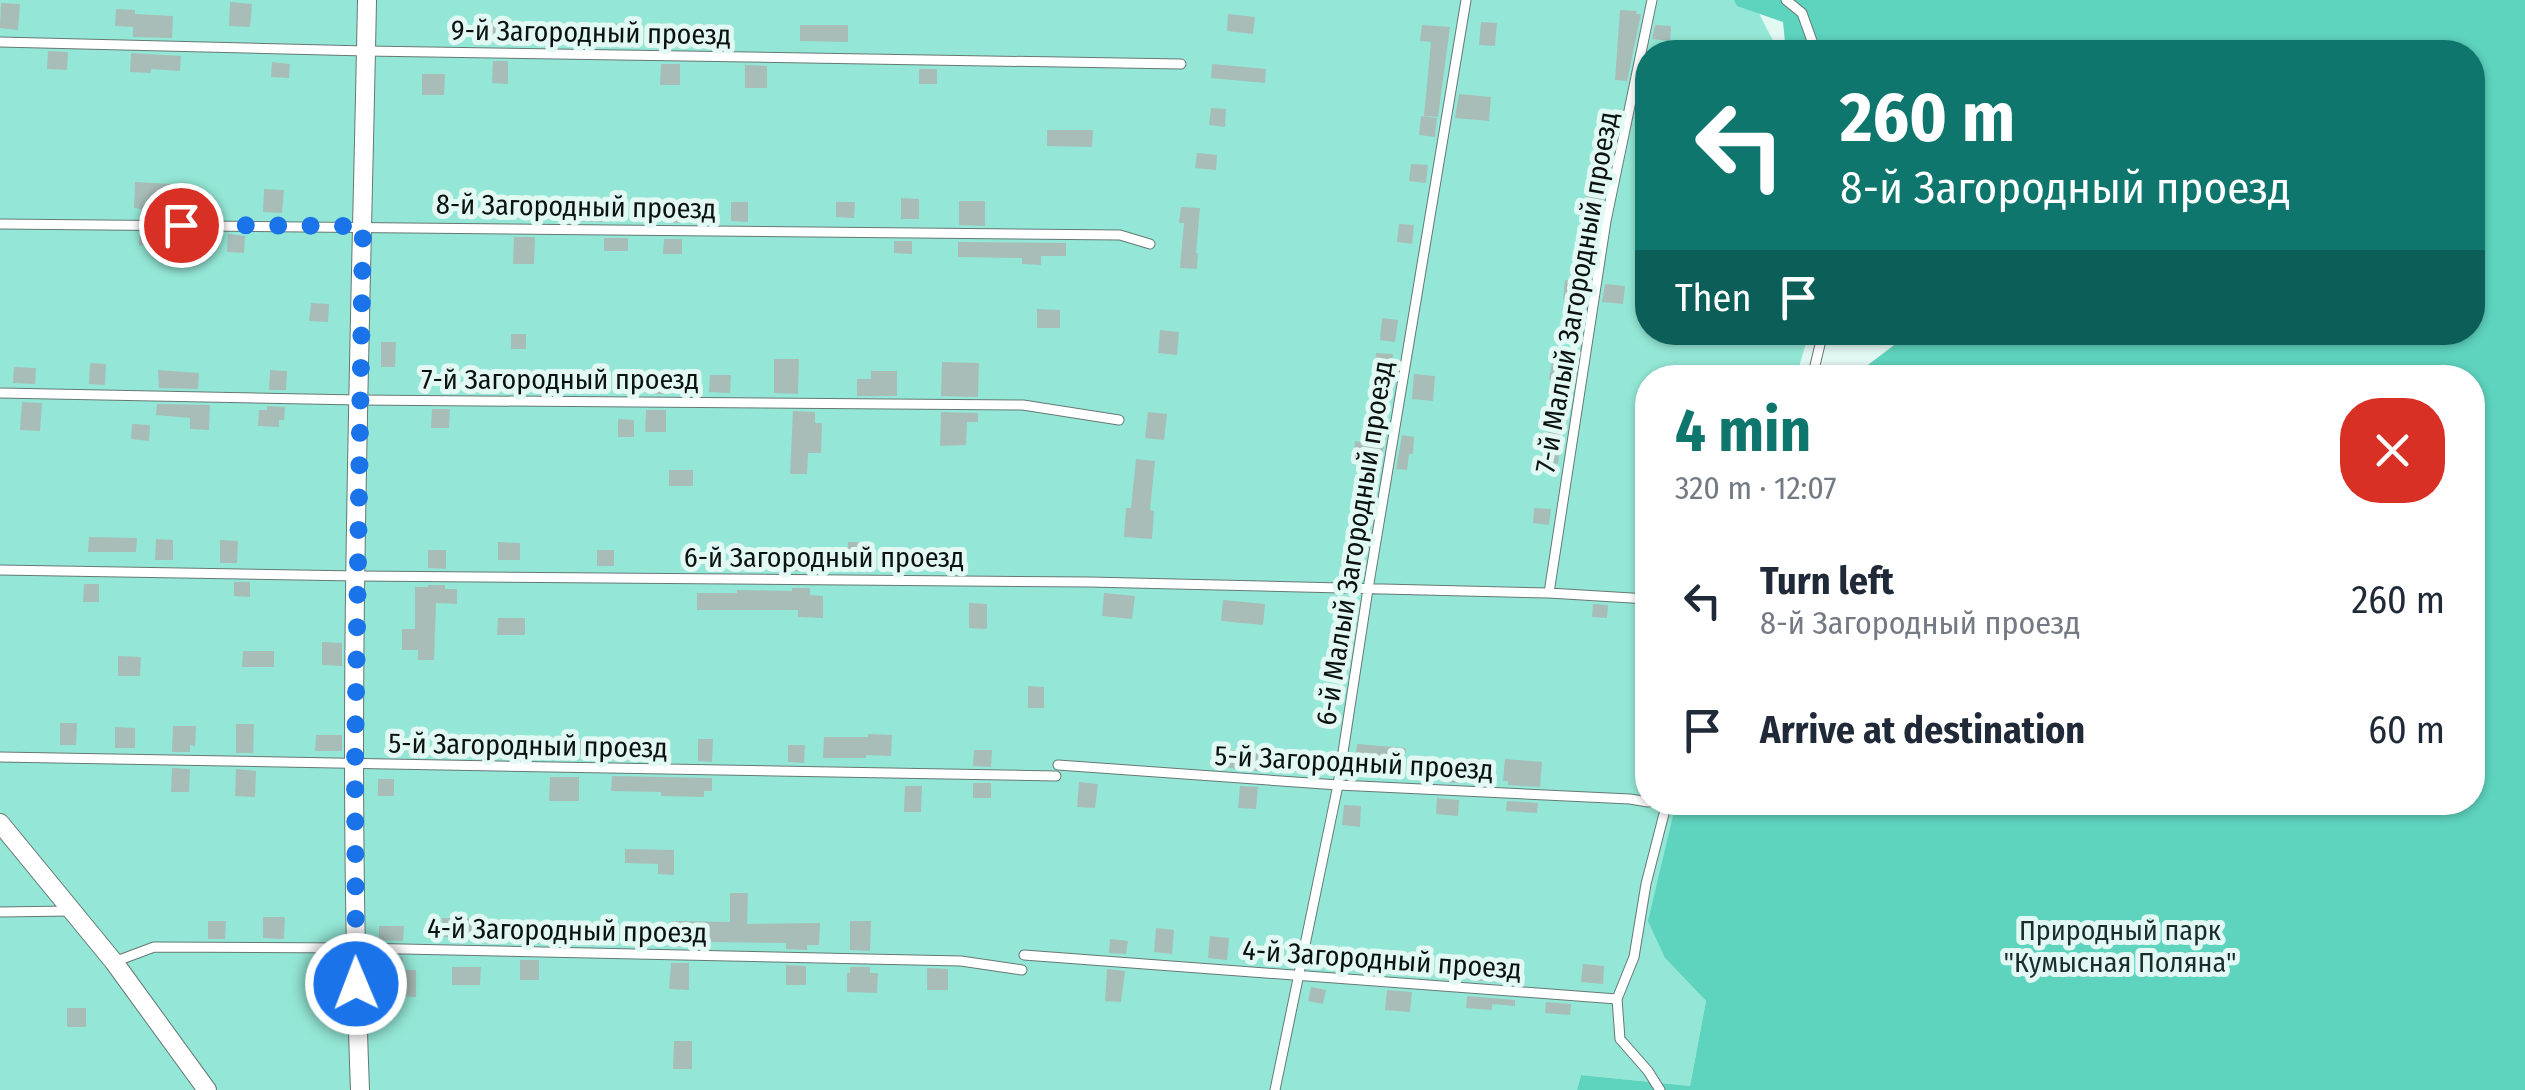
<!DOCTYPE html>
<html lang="en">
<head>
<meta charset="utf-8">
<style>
  :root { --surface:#fff; --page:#f2f2f3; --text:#1f2937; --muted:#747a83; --accent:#0f766e }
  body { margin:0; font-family:"Fira Sans Condensed",sans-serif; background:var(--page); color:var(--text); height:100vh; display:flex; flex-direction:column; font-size:38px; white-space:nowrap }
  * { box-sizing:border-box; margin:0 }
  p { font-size:32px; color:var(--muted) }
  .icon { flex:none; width:55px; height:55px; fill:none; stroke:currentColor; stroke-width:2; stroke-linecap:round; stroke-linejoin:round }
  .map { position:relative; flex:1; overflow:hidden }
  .drawer { position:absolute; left:1635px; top:365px; width:850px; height:450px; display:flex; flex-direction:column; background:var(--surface); border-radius:40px; box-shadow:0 2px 8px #0004 }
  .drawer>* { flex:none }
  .top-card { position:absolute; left:1635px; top:40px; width:850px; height:305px; border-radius:40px; box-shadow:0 2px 8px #0004; background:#0f766e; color:#fff; overflow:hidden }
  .pin { position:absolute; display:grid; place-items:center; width:85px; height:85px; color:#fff; margin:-42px; border:5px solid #fff; border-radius:50%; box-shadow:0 2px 10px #0007 }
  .me { position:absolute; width:110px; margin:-55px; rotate:359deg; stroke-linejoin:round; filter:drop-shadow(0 0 8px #0008) }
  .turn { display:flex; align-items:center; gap:35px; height:210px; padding:0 40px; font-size:45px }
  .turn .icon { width:130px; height:130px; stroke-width:2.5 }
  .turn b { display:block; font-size:70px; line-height:85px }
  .then { display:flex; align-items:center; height:95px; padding:0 40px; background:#0003; gap:20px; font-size:38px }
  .round { display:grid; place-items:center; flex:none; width:105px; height:105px; border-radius:40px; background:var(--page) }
  .headline { display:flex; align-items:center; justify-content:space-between; height:170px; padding:0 40px }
  h1 { font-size:60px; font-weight:700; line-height:75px; color:var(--accent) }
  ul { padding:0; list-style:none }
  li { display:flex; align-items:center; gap:30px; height:130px; padding:0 40px }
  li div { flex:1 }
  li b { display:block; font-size:38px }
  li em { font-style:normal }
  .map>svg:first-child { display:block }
  .green { fill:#94e7d6 }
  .forest { fill:#5ed3be }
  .building { fill:#a8bdb8 }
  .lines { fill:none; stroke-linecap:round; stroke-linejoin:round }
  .service-casing { stroke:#657874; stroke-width:11 }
  .minor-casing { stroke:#657874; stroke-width:20 }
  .service { stroke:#fff; stroke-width:9 }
  .minor { stroke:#fff; stroke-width:18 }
  .route { stroke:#1a73e8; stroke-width:18; stroke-dasharray:0 32.4 }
  .labels { text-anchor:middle; stroke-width:10; stroke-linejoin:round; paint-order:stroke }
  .street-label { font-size:28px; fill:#0b1211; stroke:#e2f8f3 }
  .park-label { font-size:28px; fill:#192e2a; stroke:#e2f8f3 }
</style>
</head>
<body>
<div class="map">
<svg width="2525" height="1090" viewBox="0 0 2525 1090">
  <rect width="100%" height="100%" fill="#e2f8f3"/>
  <!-- green -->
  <path class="green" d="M0 0H1752L1779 52H1648V332L1809 333 1796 377 1648 378V802L1676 803 1665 958 1706 1001 1690 1086 1581 1075 1577 1090H0Z"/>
  <!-- forest -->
  <path class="forest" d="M1734 0H2525V1090H1577L1581 1075 1690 1086 1706 1001 1665 958 1648 921 1676 803 2472 802V378L1852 377 1910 333 2472 332V52H1786L1783 22 1737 6Z"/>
  <!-- building -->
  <path class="building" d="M230 2 252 4 250 27 229 26Z
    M1 3 20 4 18 30 0 28Z
    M116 9 135 10V14L173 16 172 38 133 37V27L115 26Z
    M1620 10 1637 11 1636 14H1641L1627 81 1615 80Z
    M1228 14 1255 17 1253 34 1227 31Z
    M476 22H496V39H475Z
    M1481 22 1497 23 1495 46 1479 45Z
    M605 23 625 24V40H604Z
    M538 24 559 25V46H538Z
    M800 25H848V42L800 41Z
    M1422 25 1450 27 1438 117 1424 116 1431 42 1420 41Z
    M1655 25 1671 26 1670 41 1652 39Z
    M48 51 68 52 67 70 47 69Z
    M131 53 181 56 180 71 151 69V73L130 72Z
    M493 61H508V84L492 83Z
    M272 62 290 64 289 78 271 77Z
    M661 64H680V85H660Z
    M1212 64 1266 69 1265 83 1211 78Z
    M745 65 767 66V88H745Z
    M919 69H937V84H919Z
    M422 74H445L444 95H422Z
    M1459 94 1491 97 1489 121 1455 118Z
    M1211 108 1226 109 1225 127 1209 125Z
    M1421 116 1437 118 1435 137 1419 135Z
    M1047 130H1093L1092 147 1047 146Z
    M1197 153 1217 155 1216 170 1195 168Z
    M1411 164 1428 165 1426 183 1409 181Z
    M135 182 171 184 170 198H175L174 218 141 217V209L134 208Z
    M1587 182 1605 184 1601 205 1585 204Z
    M264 189 284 190 282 213 263 212Z
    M901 198 919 199V219H901Z
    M959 201H985V226L959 225Z
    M731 202H748V222L731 221Z
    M836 202H855L854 218 836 217Z
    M638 203 662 204V220H638Z
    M569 205H602V222L569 221Z
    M1181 207 1200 208 1196 253H1198L1197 269 1180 268 1184 223H1179Z
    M665 210H682V223L664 222Z
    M1399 224 1414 225 1412 244 1397 242Z
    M140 234H173L172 242 155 241 154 245H139Z
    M228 234 245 236 244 253 227 252Z
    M514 237H535L534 264H513Z
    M604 238H628V251H604Z
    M664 239H682V254H663Z
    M894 241H912V254L894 253Z
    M958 242 1066 243V256H1041V265L1022 264V258L958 257Z
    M1565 280 1588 282 1586 301 1563 299Z
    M1605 284 1625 286 1623 304 1602 302Z
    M311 303 329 304 328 322 309 321Z
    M1037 309 1060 310V328H1037Z
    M1382 318 1398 320 1395 342 1380 340Z
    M1160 330 1179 332 1177 355 1158 353Z
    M511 334H526V349H511Z
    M381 342H396L395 367H381Z
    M1376 353 1393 354 1391 369 1375 368Z
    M1553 356 1577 359 1567 421 1557 420 1560 381 1549 379Z
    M774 359H799L798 394 774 393Z
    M942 362 979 363 978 397 941 396Z
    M90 363 106 364 105 385 89 384Z
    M14 367 36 368 35 384 13 383Z
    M158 370 199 373 198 389 159 388Z
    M270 370 287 371 286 390H269Z
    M871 371H897V396H857V379H871Z
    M649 372H668L666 394H648Z
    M575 374H596L595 392H575Z
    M1414 374 1435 376 1433 401 1412 399Z
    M710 375H731L730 393 709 392Z
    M1371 400 1386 401 1383 433 1386 434 1380 467 1353 465 1355 441 1367 443Z
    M22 402 42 403 40 431 20 430Z
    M157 404 210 405 209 430 190 429V418L156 415Z
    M267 406 285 407 284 420H279V427L258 426 259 410H267Z
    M432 409H450L449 428H431Z
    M646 410H666V432H645Z
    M793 411 815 412V423H822L821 453H808L807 474H790Z
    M941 412 978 413V422H967L966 445 940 446Z
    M1148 412 1167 414 1164 440 1145 438Z
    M618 419 634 420V437H618Z
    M132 424 150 425 149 441 131 439Z
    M1544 432 1561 433 1558 464 1541 462Z
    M1402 435 1414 437 1413 454H1409L1407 470 1396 469Z
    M1136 459 1155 461 1150 510 1154 511 1152 539 1124 537 1126 508H1131Z
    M669 470H693V486H669Z
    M1534 508 1551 509 1549 525 1533 523Z
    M89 537 137 538 136 552H88Z
    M156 539 173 540V560H155Z
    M220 540 238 541 237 563H220Z
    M498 542 520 543V560H498Z
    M848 542H868L867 560H847Z
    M922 549 937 550V567H922Z
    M428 550H446V569L428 568Z
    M597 550H614V566H597Z
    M792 551H811L810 572 792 571Z
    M234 582H250V597L234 596Z
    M84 584H99V602H83Z
    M428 585H445V589H457V604L436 603 434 660H418V650H402V629H415V587H428Z
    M792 588H810V595L823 596V618L798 617V610H697V593H737V590L792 591Z
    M1104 593 1135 596 1132 619 1102 616Z
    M1223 600 1265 604 1263 625 1221 621Z
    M969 603 987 604V629L969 628Z
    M1593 604 1608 605 1607 618 1592 617Z
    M498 618H525V635H497Z
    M322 642 342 643V666L322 665Z
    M243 651H274V667H242Z
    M118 656 141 657 140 676H118Z
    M1028 686 1044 687V708H1028Z
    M60 723H77L76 745H60Z
    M236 724H254L253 753H236Z
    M173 726H196L195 746 190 745V752H172Z
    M115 727 135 728V748H115Z
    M440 734H458V753L440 752Z
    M868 734 892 735 891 756 866 755V758H823L824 737H868Z
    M316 735H342V751H315Z
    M698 739H713L712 762 698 761Z
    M580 740 657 742 656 761 612 760V755H580Z
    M1357 744 1406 748 1403 774 1354 769Z
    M788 745H805L804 763 788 762Z
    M1221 749 1268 753 1267 772 1219 767Z
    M974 750H992L991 767 973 766Z
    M1505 759 1542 762 1540 787 1508 785V781H1503Z
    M1445 761 1461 762 1459 783 1443 782Z
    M172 768 190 769 189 792H171Z
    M236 769 256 771 255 797 235 796Z
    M612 776 712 778V791H704V797L661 796V792L611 791Z
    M550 777H579V801H549Z
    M378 779H394V796H378Z
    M1079 782 1098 784 1095 808 1077 807Z
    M973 783H991V798H973Z
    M905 786H922L921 812H904Z
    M1240 786 1258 787 1256 809 1238 808Z
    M1437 798 1459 800 1458 816 1436 814Z
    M1507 801 1538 803 1537 813 1506 811Z
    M1344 805 1361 806 1360 827 1342 825Z
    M625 849 674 850V875L658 874V864L625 863Z
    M730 893H748L747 924 820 923 819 945H807V950L786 949V943L712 942 690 943V947H671L672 921 730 922Z
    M263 917H285L284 939 263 938Z
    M442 918 483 919V938L442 937Z
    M208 921H226L225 939H208Z
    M850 921H871L870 951 850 950Z
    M518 923 564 924 563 938H539V944L520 943Z
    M379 926H404L403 941 379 940Z
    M1156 928 1174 930 1172 954 1154 952Z
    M1210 936 1229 938 1227 960 1208 958Z
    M1110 939 1128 941 1126 954 1109 953Z
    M383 957H403V970H416V997L400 996V982H383Z
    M520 960H539V980H520Z
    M1501 960 1519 962 1517 983 1468 980 1470 963 1501 966Z
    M671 963H689V990L669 989Z
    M1583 964 1604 966 1603 984 1581 982Z
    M786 965 806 966V985H786Z
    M452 967H481L480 985H452Z
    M850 967H870V973H878L877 993 847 992V973H850Z
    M927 968 948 969V990H927Z
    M1107 969 1125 971 1121 1002 1105 1001Z
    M1311 987 1326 990 1323 1004 1308 1001Z
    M1387 990 1412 992 1410 1012 1385 1010Z
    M1467 996 1515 1000V1006L1492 1004V1010L1466 1008Z
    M1546 1002 1571 1004 1570 1015 1545 1013Z
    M67 1008H86V1027H67Z
    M674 1041H692V1069H673Z"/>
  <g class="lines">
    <!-- service casing -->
    <g class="service-casing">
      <path id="service" d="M1786 0 1802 13 1816 52
        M0 42 366 51 1181 64
        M0 224 1120 235 1150 244
        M1812 378 1823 332
        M0 393 359 400 1023 405 1119 420
        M0 570 357 576 1090 582 1549 593 1648 599
        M1549 593 1606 221 1652 0
        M0 757 1056 776
        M1058 765 1338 785 1630 799 1648 802
        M0 912 70 911
        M1024 955 1617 999
        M114 962 154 947 355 948 961 961 1022 970
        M1275 1090 1338 785 1368 589 1466 0
        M1660 1090 1648 1071 1620 1039 1617 999 1634 957 1646 884 1667 802"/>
    </g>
    <!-- minor casing -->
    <g class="minor-casing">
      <path id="minor" d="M0 823 114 962 207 1090
        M360 1090C346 727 360 363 367 0"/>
    </g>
    <!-- service -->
    <use href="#service" class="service"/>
    <!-- minor -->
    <use href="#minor" class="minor"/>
  </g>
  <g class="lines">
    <!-- route -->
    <path class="route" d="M181 225 363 226 355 764 356 984"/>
  </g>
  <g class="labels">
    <!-- street labels -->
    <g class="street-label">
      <text transform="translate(591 32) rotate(1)" y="10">9-й Загородный проезд</text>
      <text transform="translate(576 206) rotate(1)" y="10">8-й Загородный проезд</text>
      <text transform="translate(1576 292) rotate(-80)" y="10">7-й Малый Загородный проезд</text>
      <text x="560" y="389">7-й Загородный проезд</text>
      <text transform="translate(1354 543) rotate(-81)" y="10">6-й Малый Загородный проезд</text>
      <text x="824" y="567">6-й Загородный проезд</text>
      <text transform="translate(528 745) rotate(1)" y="10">5-й Загородный проезд</text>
      <text transform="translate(1354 762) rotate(3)" y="10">5-й Загородный проезд</text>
      <text transform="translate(567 930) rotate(1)" y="10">4-й Загородный проезд</text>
      <text transform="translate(1382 959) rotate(4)" y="10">4-й Загородный проезд</text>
    </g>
    <!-- park labels -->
    <g class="park-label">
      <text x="2120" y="940">Природный парк<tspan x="2120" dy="32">"Кумысная Поляна"</tspan></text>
    </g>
  </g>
</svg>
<div class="pin" style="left:181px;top:225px;background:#d93025"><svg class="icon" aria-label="arrive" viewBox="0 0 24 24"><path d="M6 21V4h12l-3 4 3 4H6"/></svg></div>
<svg class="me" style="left:356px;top:984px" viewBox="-20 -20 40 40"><circle r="17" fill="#1a73e8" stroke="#fff" stroke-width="3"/><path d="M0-11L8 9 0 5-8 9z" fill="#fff"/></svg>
<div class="top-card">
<div class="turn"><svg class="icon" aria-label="left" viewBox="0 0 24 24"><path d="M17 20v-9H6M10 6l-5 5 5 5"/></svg><div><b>260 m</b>8-й Загородный проезд</div></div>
<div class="then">Then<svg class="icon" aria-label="arrive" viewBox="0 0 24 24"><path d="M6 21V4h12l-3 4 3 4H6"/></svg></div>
</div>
<section class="drawer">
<div class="headline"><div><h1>4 min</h1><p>320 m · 12:07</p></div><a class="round" style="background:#d93025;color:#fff"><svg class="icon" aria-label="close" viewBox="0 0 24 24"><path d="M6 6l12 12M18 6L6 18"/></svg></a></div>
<ul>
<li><svg class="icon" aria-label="left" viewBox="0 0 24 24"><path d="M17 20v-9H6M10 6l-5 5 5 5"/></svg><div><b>Turn left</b><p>8-й Загородный проезд</p></div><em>260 m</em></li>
<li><svg class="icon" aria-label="arrive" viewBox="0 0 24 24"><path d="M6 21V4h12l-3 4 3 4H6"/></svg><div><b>Arrive at destination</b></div><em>60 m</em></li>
</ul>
</section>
</div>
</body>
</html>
